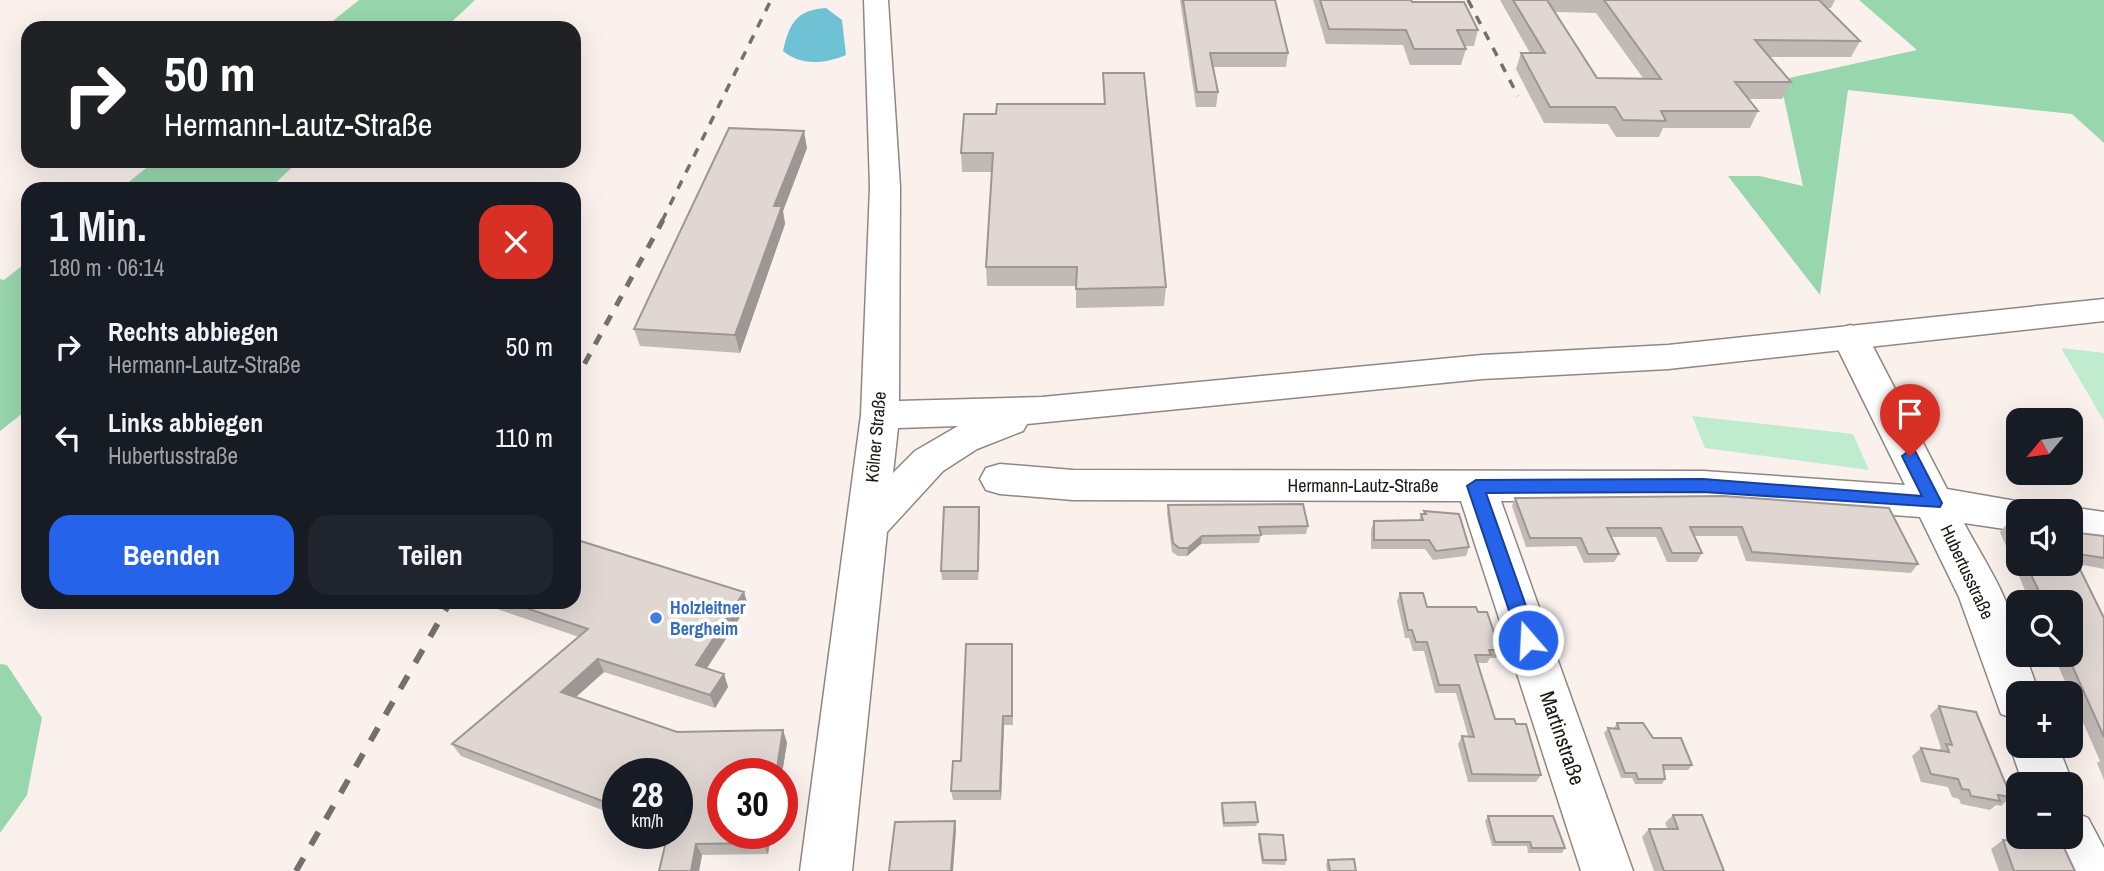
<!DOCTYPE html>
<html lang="de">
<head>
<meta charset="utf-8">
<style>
  :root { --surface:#171b24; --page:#20242c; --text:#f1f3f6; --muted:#9ea1a6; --accent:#2563eb }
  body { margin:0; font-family:"Archivo Narrow",sans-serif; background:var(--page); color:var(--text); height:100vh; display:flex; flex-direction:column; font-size:26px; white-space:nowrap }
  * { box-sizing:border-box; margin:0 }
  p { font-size:23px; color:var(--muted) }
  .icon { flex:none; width:38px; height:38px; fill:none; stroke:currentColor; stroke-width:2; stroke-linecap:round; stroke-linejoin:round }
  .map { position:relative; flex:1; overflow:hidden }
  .panel { position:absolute; left:21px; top:182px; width:560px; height:427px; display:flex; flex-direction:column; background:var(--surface); border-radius:21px; box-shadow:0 7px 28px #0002 }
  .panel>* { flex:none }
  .hud { position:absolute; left:21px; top:21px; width:560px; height:147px; border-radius:21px; box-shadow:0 7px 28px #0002; background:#202124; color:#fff; overflow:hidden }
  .needle { width:46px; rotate:241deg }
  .buttons { position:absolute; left:2006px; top:408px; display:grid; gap:14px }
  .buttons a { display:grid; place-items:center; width:77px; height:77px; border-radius:14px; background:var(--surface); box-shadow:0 7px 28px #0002; font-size:35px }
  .speed { position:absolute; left:602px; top:758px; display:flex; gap:14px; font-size:35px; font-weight:700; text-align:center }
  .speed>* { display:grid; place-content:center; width:91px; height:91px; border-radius:50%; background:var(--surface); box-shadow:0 7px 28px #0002; line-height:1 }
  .speed small { font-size:18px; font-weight:400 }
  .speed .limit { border:10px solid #d22; background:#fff; color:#111 }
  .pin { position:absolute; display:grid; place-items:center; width:60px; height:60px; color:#fff; margin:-72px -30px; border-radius:50% 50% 50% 0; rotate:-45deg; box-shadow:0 0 7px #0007 }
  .pin .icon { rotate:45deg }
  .me { position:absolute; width:77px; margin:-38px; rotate:341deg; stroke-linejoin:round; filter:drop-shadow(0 0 5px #0008) }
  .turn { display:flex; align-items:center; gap:24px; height:147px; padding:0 28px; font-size:32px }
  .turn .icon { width:91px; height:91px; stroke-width:2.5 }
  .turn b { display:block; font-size:49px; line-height:60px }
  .round { display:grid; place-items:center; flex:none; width:74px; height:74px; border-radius:21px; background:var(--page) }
  .summary { display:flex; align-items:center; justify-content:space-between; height:119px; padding:0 28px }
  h1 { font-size:42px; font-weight:700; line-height:52px }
  .button { display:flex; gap:14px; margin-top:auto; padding:14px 28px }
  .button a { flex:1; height:80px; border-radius:21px; background:var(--accent); color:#fff; font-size:28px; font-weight:700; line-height:80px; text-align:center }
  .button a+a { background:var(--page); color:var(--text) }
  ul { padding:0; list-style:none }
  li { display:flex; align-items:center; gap:21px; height:91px; padding:0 28px }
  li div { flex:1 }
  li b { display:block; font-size:26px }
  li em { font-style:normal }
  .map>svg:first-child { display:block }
  .green { fill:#bfebce }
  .forest { fill:#98d6ae }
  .water { fill:#6fc2d4 }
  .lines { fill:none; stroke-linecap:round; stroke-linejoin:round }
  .minor-casing { stroke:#8e8783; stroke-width:3 }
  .major-casing { stroke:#8e8783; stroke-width:3 }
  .minor { fill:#fff; fill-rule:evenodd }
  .major { fill:#fff; fill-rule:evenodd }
  .rail-far2 { stroke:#746f6c; stroke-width:3.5; stroke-dasharray:9 9; stroke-linecap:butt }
  .rail-far1 { stroke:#746f6c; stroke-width:5; stroke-dasharray:11 11; stroke-linecap:butt }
  .rail { stroke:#746f6c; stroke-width:6; stroke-dasharray:15 15; stroke-linecap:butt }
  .wall { fill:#c1b9b5; fill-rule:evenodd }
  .shaded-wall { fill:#9d9694 }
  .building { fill:#e0d7d3; stroke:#9d9694; stroke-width:2 }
  .route { fill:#2563eb; stroke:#184099; stroke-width:2 }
  .shop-dot { fill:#3f7fe0; stroke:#fff; stroke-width:2.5 }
  .labels { text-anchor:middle; stroke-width:7; stroke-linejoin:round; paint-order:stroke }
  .street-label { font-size:18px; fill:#1b1816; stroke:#fff }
  .shop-label { font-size:18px; font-weight:bold; fill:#366cbe; stroke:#fff; text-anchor:start }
  .near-street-label { font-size:21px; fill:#1b1816; stroke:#fff }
</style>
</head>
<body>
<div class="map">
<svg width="2104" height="871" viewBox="0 0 2104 871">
  <rect width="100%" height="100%" fill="#faf1ed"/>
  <!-- green -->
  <path class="green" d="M2061 348 2104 353V421Z
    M1692 416 1853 434 1869 470 1705 448Z"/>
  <!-- forest -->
  <path class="forest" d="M359 0H475L445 28H324Z
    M1859 0H2104V143L2072 114 1848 90 1820 295 1728 176H1760L1803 186 1780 80 1917 50Z
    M155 161H299L269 189H120Z
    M28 261V409L0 431V279L4 280Z
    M0 664 7 665 42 718 27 795 0 833Z"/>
  <!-- water -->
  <path class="water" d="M826 8 842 20 846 55C825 64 801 66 783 51 789 24 796 10 826 8Z"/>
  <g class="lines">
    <!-- minor casing -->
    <g class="minor-casing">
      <path id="minor" d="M1850 325 1862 329 1868 337 1947 489 2033 504 2036 511H2018V531L1964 523C1985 563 2018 608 2018 654H2025L2039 693H2018V720L2001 714 1959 597 1920 517 1703 501H1501L1633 871H1581L1461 501 1073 500 1000 494 986 490 980 479 986 468 1000 464 1073 470 1703 471 1905 485 1832 337 1838 329Z
        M2070 507 2104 512V544L2070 539V511H2058Z
        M2017 730 2018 746H2058L2073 784 2070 790V784H2023L2010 746Z
        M2070 810 2088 818 2104 848V871H2061L2045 836H2070Z"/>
    </g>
    <!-- major casing -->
    <g class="major-casing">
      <path id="major" d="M864 0H888L900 187 899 401 1042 397 1482 355 1668 345 2104 299V321L1668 369 1482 379 1027 424 1023 431 977 449 943 471 887 532 852 871H800L861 415 870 187ZM958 426 915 451 893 473 898 428Z"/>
    </g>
    <!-- minor -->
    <use href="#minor" class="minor"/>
    <!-- major -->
    <use href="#major" class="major"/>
    <!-- rail-far2 -->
    <path class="rail-far2" d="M1468 0 1518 96
      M662 221 771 0"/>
    <!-- rail-far1 -->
    <path class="rail-far1" d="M574 383 663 220"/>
    <!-- rail -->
    <path class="rail" d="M296 871 450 602"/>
  </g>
  <!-- wall -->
  <path class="wall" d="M1180 0H1275L1288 53 1286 67H1213L1218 92 1216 107H1196Z
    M1313 0H1411L1412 2 1478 30 1474 46H1465L1466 49 1461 65H1410L1403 45 1326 44Z
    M1500 0H1835L1831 8H1827L1860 41 1851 57H1769L1791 82 1782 99H1748L1758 111 1750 128H1663L1659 137H1616L1608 124 1544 123 1516 69 1521 53H1530ZM1555 12 1596 13 1643 78H1597Z
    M1103 73 1166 287 1164 306 1076 308V286H987L986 267 992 172H962L961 153 996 114 1104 104Z
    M807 148 783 211 785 224 740 353 640 346 634 329Z
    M1723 496 1918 564 1911 573 1746 561 1737 536H1694L1702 553 1697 562H1667L1656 537H1611L1619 554 1614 562 1584 563 1576 546 1526 547 1512 506 1515 498Z
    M1168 505 1308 526 1306 534 1261 535 1259 543 1201 544 1187 556H1178L1172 552 1167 513Z
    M1424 511 1469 547 1466 556 1433 560 1425 549H1371V530L1374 521 1419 520 1421 514H1423Z
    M980 515 978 580H942L941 571Z
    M2008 523 2018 524V564H2070V532L2104 536V569L2078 564 2104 618V780L2097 763 2100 761 2053 654H2070V602H2030L2000 532Z
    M1400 593 1427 607 1478 612 1500 650 1496 658H1490L1487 663H1478L1495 719 1516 724 1541 775 1536 782H1468L1458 744 1462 736H1468L1456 693H1435L1424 651H1413L1409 638H1405L1397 601Z
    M493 602H574L748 605 707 668 724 674 728 687 715 708 604 672 576 697 677 732 783 730 787 743 768 854 702 855 699 871H659L668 835 661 833H677L618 774V816L461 756 452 744 579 637 497 609Z
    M1012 644 1013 725H1004L1001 800H953L951 791 961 761Z
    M1939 706 2011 797 2001 806 1996 805 1990 810 1961 804 1959 799 1952 797 1948 787 1921 782 1912 756 1921 748 1938 751 1941 748 1930 715Z
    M1617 723 1653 738 1692 765 1688 770H1664L1665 779 1662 784H1635L1632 778H1621L1604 733 1608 728H1614Z
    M1222 803 1258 822 1256 826 1223 827 1221 808Z
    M1673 815 1724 871H1654L1642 837 1649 829H1668L1665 823Z
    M1488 816 1565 848 1562 853H1528L1527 846H1492L1485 821Z
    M1259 834 1286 860 1285 865 1262 864 1258 839Z
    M2003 840 2075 871H1999L1991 849Z
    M1328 860 1356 871H1327L1326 864Z"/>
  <!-- shaded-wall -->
  <path class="shaded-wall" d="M804 131 807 148 783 211 785 224 740 353 735 335 774 206Z
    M979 507 980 515 978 580V571Z
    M1202 536 1201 544 1187 556 1188 548Z
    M744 592 748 605 701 677 696 665Z
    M598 659 604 672 568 704 561 692Z
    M724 674 728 687 715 708 710 695Z
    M1003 716 1004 725 1001 800 1000 791Z
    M783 730 787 743 782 774H776Z
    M955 821 956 830 953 871H951Z
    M765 833H771L768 854 763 843Z
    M696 844 702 855 699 871H691Z"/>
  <!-- building -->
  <path class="building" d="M1183 0H1275L1288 53H1210L1218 92H1197Z
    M1320 0H1411L1412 2H1464L1478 30H1457L1466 49H1414L1406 30 1329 29Z
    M1513 0H1547L1597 78 1661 79 1604 0H1819L1860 41 1755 40 1791 82H1735L1758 111H1661L1666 121 1623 120 1615 107H1550L1521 53H1545Z
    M1103 73H1144L1166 287 1076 289 1077 267H986L993 153H961L964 114H996L997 104H1105Z
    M729 128 804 131 774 206H782L735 335 634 329Z
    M1723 496 1889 508 1918 564 1752 552 1742 527H1690L1702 553H1672L1661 528H1607L1619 554H1588L1581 538H1530L1515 498Z
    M1303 504 1308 526 1259 527 1261 535 1202 536 1188 548H1179L1173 543 1168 505Z
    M944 507H979L978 571H941Z
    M1424 511 1459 514 1469 547 1436 551 1429 540H1374V521L1423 520 1421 514H1426Z
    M2008 523 2018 524V544Z
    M2070 532 2104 536V558L2072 553 2104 618V737L2067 654H2070V602H2044L2026 564H2070Z
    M574 539 744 592 696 665 724 674 710 695 598 659 561 692 677 732 783 730 776 774H723V833H765L763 843 696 844 691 871H659L668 833H677V774H618V807L452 744 588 629 508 602H574Z
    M1400 593H1423L1427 607H1476L1478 612H1487L1500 650H1489L1491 655H1475L1495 719H1514L1516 724H1526L1541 775 1472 774 1462 736 1474 737 1459 685H1439L1427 642H1416L1412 630H1408Z
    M966 644H1012V716H1003L1000 791H951L953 761H961Z
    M1939 706 1976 712 2011 797 1998 795 2000 801 1971 796 1969 790 1962 789 1958 779 1931 774 1921 748 1949 752 1946 744 1952 745Z
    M1617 723H1643L1653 738H1681L1692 765H1663L1665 779H1638L1636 773H1625L1608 728 1619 729Z
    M1255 802 1258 822 1224 823 1222 803Z
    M1673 815H1702L1724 871H1664L1649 829H1678Z
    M1488 816H1553L1565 848H1532L1530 842H1495Z
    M955 821 951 871H889L895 822Z
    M1259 834 1283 835 1286 860H1263Z
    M2003 840 2064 848 2075 871H2014Z
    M1354 859 1356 871H1330L1328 860Z"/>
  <!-- route -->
  <path class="route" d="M1910 450 1915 451 1942 503 1940 507 1703 492 1486 493 1538 640 1535 646H1522L1519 640 1467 486 1476 480 1703 479 1922 496 1902 456Z"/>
  <!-- markers -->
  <circle class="shop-dot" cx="656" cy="618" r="7"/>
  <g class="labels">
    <!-- street labels -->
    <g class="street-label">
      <text transform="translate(876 437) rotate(-85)" y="6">Kölner Straße</text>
      <text x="1363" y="492">Hermann-Lautz-Straße</text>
      <text transform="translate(1967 572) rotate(65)" y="6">Hubertusstraße</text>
    </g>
    <!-- shop labels -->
    <g class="shop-label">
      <text x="670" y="614">Holzleitner<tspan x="670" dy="21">Bergheim</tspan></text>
    </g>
    <!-- near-street labels -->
    <g class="near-street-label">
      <text transform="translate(1562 738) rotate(71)" y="7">Martinstraße</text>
    </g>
  </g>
</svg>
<div class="buttons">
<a><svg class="needle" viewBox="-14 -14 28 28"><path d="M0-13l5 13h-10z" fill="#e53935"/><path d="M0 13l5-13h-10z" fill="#9ea1a6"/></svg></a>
<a><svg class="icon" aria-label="sound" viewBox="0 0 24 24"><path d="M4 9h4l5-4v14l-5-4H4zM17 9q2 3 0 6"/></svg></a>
<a><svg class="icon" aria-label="search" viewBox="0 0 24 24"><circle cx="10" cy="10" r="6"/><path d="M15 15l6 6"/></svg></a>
<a>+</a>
<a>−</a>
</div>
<div class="speed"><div>28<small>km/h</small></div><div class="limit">30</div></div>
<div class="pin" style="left:1910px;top:456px;background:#d93025"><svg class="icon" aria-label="arrive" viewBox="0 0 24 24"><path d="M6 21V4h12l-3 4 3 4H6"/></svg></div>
<svg class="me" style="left:1528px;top:640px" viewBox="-20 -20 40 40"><circle r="17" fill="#2563eb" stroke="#fff" stroke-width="3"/><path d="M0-11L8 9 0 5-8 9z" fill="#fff"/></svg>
<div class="hud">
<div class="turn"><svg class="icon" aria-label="right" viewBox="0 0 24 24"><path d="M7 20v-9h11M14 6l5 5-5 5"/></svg><div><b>50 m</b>Hermann-Lautz-Straße</div></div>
</div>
<section class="panel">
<div class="summary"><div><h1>1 Min.</h1><p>180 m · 06:14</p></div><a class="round" style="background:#d93025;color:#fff"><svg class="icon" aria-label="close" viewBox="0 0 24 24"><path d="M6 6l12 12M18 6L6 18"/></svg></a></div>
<ul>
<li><svg class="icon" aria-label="right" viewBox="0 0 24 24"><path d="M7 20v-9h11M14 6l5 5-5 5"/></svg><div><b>Rechts abbiegen</b><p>Hermann-Lautz-Straße</p></div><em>50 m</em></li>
<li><svg class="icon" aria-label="left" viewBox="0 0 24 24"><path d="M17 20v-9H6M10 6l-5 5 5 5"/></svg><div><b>Links abbiegen</b><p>Hubertusstraße</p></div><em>110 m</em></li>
</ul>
<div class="button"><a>Beenden</a><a>Teilen</a></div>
</section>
</div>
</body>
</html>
